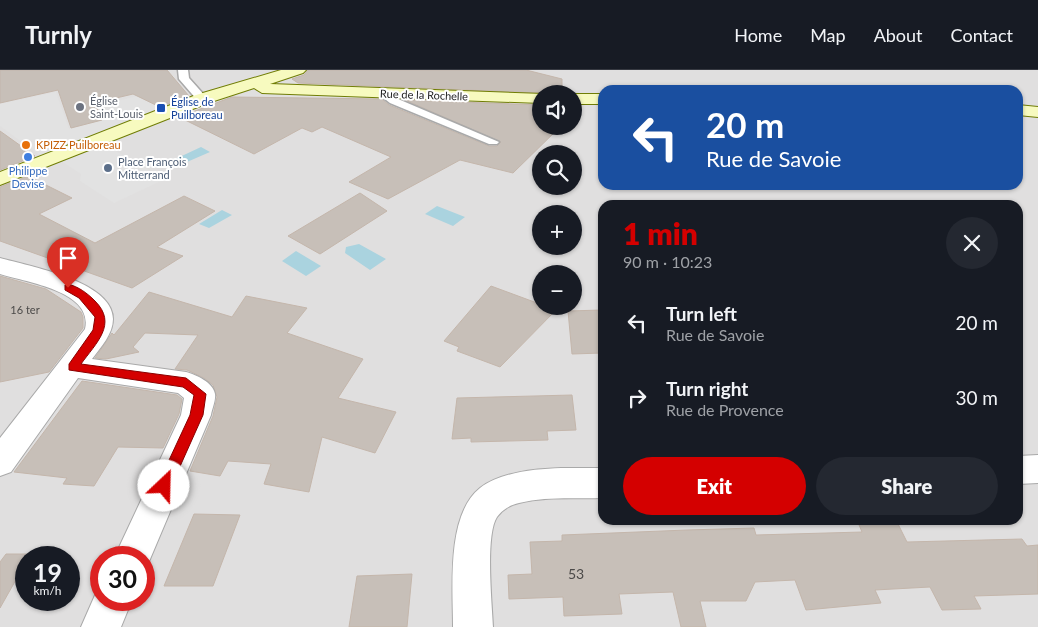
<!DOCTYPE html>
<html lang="en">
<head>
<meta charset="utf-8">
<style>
  :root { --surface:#171b24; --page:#242831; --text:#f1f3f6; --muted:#9ea1a6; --line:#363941; --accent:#d40000 }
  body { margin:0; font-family:Lato,sans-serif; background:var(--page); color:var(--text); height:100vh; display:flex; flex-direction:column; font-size:19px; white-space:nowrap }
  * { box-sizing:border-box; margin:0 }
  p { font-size:16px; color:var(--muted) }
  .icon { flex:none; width:28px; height:28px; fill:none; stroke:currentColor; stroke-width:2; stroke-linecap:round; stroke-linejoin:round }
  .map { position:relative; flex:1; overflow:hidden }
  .drawer { position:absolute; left:598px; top:130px; width:425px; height:325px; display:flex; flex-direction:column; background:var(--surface); border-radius:15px; box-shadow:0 1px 4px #0004 }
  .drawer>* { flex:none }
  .guide { position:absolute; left:598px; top:15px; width:425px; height:105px; border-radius:15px; box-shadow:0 1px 4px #0004; background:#1a4fa0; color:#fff; overflow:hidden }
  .buttons { position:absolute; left:532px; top:15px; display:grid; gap:10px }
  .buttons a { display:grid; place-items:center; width:50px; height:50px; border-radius:50%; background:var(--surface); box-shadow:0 1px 4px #0004; font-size:25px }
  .speed { position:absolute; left:15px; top:476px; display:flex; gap:10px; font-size:25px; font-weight:700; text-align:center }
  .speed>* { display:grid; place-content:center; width:65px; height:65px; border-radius:50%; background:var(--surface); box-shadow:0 1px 4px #0004; line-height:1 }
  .speed small { font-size:12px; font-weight:400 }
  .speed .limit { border:8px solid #d22; background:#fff; color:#111 }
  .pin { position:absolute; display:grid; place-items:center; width:42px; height:42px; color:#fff; margin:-51px -21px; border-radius:50% 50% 50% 0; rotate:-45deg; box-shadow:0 0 5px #0007 }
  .pin .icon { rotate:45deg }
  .me { position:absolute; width:55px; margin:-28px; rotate:24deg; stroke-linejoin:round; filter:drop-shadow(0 0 4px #0008) }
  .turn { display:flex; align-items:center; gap:18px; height:105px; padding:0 25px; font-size:22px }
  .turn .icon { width:65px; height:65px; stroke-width:2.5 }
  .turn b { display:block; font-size:35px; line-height:42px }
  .round { display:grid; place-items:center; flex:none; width:52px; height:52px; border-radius:26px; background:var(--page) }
  .summary { display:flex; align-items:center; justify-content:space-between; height:85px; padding:0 25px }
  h1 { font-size:30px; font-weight:800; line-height:38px; color:var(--accent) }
  .cta { display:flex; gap:10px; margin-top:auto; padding:10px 25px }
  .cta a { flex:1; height:58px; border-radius:30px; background:var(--accent); color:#fff; font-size:20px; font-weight:800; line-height:58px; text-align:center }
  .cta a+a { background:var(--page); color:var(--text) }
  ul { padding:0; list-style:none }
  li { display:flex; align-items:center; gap:15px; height:75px; padding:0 25px }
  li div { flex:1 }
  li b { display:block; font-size:19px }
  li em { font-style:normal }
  header { display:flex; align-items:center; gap:30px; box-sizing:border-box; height:70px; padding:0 25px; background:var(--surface); border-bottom:1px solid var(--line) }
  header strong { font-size:24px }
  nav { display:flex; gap:28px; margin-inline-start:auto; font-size:18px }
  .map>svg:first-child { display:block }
  .residential { fill:#e0dfdf; fill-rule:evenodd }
  .parking { fill:#e2e2e2 }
  .water { fill:#aad3df }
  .building { fill:#c7bfb8; stroke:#c4b6ab }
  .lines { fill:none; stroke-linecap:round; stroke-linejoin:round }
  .lane-casing { stroke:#a9a9a9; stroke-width:3 }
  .street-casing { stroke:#a9a9a9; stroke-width:2 }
  .secondary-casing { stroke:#707d05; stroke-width:2 }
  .lane { fill:#fff; fill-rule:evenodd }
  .street { fill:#fff; fill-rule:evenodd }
  .secondary { fill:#f7fabf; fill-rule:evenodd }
  .route { fill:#d40000; stroke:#8a0000 }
  .worship-dot { fill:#6b7280; stroke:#fff; stroke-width:2 }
  .transit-dot { fill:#1a4fb4; stroke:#fff; stroke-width:2 }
  .food-dot { fill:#e8710a; stroke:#fff; stroke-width:2 }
  .shop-dot { fill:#3f7fe0; stroke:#fff; stroke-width:2 }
  .service-dot { fill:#5c6f8a; stroke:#fff; stroke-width:2 }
  .labels { text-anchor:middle; stroke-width:4; stroke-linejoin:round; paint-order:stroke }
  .far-street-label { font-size:11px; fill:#222; stroke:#fff }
  .far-worship-label { font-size:11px; fill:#5b616d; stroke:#fff; text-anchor:start }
  .far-transit-label { font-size:11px; fill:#164399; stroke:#fff; text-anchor:start }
  .far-food-label { font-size:11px; fill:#c56008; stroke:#fff; text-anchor:start }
  .far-service-label { font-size:11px; fill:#4e5e75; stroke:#fff; text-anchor:start }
  .far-shop-label { font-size:11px; fill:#366cbe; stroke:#fff }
  .number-label { font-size:11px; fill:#4b4948 }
  .near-number-label { font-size:14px; fill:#4b4948 }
</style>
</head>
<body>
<header>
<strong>Turnly</strong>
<nav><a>Home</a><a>Map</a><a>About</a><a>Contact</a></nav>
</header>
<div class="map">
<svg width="1038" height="557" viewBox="0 0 1038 557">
  <rect width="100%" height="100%" fill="#f2efe9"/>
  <!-- residential -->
  <path class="residential" d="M0 0H1038V557H0ZM602 20H1018V115H602ZM541 24H574V56H541ZM541 84H574V116H541ZM602 135H1018V450H602ZM541 144H574V176H541ZM541 204H574V236H541ZM26 488H69V530H26ZM101 488H144V530H101Z"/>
  <!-- parking -->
  <path class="parking" d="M157 21 171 37 42 87 0 56V34L56 22 69 59 103 50 98 36Z
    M103 74 165 109 114 133 80 111 81 104 61 91Z"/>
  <!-- water -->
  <path class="water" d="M201 77 210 82 180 95 171 91Z
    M437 136 465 147 453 156 425 144Z
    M222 140 232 145 209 158 199 154Z
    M359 174 386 189 370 200 345 183 346 177Z
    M296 181 321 196 306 206 282 191Z"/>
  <!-- building -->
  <path class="building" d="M0 0H167L189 26 160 37 133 24 95 33 102 50 71 58 58 20 0 33Z
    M308 0H526L562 9V24L298 13 292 9 304 5Z
    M232 27 382 29 389 35 489 76H497L501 72 405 30 541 35V56H561L513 103 460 90 388 129 349 112 391 87 322 57 312 62 302 58 254 84 179 47Z
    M0 61 35 86 0 100Z
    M28 106 72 128 39 144 95 173 184 126 215 141 157 177 183 186 132 218 0 171V117Z
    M360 123 387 141 320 184 288 166Z
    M0 206 46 219 81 242 83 247V258L49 302 0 312Z
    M491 216 556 240 500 297 457 281 459 277 444 271Z
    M149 222 232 247 246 226 307 238 287 263 363 289 338 328 396 342 375 383 322 367 309 422 264 414 271 394 228 391 220 406 190 401 213 346 217 327 213 315 204 308 187 300 175 299 198 265 145 263 133 277 139 282 106 289 95 288 112 263 114 265Z
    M602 240V283L572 284 568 241Z
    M82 311 177 325 182 329 179 344 163 378 118 377 94 416 63 414 67 408 14 402Z
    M572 325 576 360 547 361 548 370 471 372V368L452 369 457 328Z
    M194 444 240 445 213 516H164Z
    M857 450H896L907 472 1022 469 1027 476 1038 475V524L974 526 981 539 942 540 930 517 875 520 881 533 806 540 795 510 755 512 746 531H700L706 557H681L673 522 619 524 622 544 564 546 563 527 509 529 508 505 532 504 530 472 562 471V465L687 460 754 458 756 465 862 462Z
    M6 484H31L26 488V492L0 538V492Z
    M412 504 407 557H349L357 506Z"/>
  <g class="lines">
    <!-- lane casing -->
    <g class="lane-casing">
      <path id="lane" d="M178 0H188L189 8 206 27V31H198L179 9Z
        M381 22H387L398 29 499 72 497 74H489L390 33 381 26Z"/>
    </g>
    <!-- street casing -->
    <g class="street-casing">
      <path id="street" d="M0 188C28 196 113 211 113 249 113 264 101 277 92 289L186 302C196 305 213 312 215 324 216 330 212 339 211 345L145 501 144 488H114L181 345 184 328 178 323 78 308 11 402 0 406V368L85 259C94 221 25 212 0 204Z
        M1038 385V413L1018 414V386Z
        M561 398H602V428C575 429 546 426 519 433 510 435 502 440 497 447 485 465 492 534 493 557H453C453 518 446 445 480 418 501 402 535 399 561 398Z
        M99 516H101V530H132L121 557H81Z"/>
    </g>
    <!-- secondary casing -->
    <g class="secondary-casing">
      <path id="secondary" d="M281 0H306L303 3 270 14 544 24H541V33L262 23 254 18 208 33 0 115V102L196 25Z
        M574 24H602V34H574Z
        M1018 35 1038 37V47L1018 45Z"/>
    </g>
    <!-- lane -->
    <use href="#lane" class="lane"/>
    <!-- street -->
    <use href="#street" class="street"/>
    <!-- secondary -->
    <use href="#secondary" class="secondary"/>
  </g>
  <!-- route -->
  <path class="route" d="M68 214C79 217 87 223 95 231 118 254 96 273 81 294L186 308 206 324 203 345 169 421 164 423 159 421 157 416 190 345 194 325 183 317 69 300V294L93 260 95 247 79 228 65 220V215Z"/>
  <!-- markers -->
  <circle class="worship-dot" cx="80" cy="37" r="5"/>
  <rect class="transit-dot" x="156" y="33" width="10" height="10" rx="2.5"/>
  <circle class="food-dot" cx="26" cy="75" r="5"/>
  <circle class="shop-dot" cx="28" cy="87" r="5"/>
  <circle class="service-dot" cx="108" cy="98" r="5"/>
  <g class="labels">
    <!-- far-street labels -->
    <g class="far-street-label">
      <text transform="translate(424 25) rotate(2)" y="4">Rue de la Rochelle</text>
    </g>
    <!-- far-worship labels -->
    <g class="far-worship-label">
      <text x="90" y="35">Église<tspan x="90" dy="13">Saint-Louis</tspan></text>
    </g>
    <!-- far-transit labels -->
    <g class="far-transit-label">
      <text x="171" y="36">Église de<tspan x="171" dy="13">Puilboreau</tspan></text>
    </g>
    <!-- far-food labels -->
    <g class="far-food-label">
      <text x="36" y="79">KPIZZ Puilboreau</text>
    </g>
    <!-- far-service labels -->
    <g class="far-service-label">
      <text x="118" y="96">Place François<tspan x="118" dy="13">Mitterrand</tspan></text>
    </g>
    <!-- far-shop labels -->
    <g class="far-shop-label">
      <text x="28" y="105">Philippe<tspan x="28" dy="13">Devise</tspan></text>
    </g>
    <!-- number labels -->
    <g class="number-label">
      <text x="25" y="244">16 ter</text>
    </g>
    <!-- near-number labels -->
    <g class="near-number-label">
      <text x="576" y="509">53</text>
    </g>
  </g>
</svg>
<div class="buttons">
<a><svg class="icon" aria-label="sound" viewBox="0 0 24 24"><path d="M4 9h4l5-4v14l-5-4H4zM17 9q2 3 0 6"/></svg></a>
<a><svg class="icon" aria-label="search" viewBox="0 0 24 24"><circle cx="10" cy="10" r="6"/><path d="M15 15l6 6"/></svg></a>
<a>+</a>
<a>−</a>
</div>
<div class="speed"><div>19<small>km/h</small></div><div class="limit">30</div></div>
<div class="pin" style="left:68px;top:218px;background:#d93025"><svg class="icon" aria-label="arrive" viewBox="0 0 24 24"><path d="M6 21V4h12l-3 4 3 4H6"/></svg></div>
<svg class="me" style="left:164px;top:416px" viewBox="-20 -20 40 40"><circle r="19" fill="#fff"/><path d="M0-13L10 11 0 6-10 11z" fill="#d40000"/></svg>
<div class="guide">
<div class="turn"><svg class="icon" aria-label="left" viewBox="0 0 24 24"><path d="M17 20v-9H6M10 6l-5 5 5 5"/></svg><div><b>20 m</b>Rue de Savoie</div></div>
</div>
<section class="drawer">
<div class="summary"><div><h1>1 min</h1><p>90 m · 10:23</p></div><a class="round"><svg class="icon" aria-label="close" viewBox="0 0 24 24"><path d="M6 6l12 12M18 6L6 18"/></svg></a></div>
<ul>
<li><svg class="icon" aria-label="left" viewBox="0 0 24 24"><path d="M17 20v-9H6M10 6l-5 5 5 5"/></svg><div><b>Turn left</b><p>Rue de Savoie</p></div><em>20 m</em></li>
<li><svg class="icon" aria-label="right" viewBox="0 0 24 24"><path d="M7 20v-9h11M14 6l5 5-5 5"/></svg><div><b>Turn right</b><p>Rue de Provence</p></div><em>30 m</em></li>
</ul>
<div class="cta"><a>Exit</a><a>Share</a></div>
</section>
</div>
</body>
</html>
